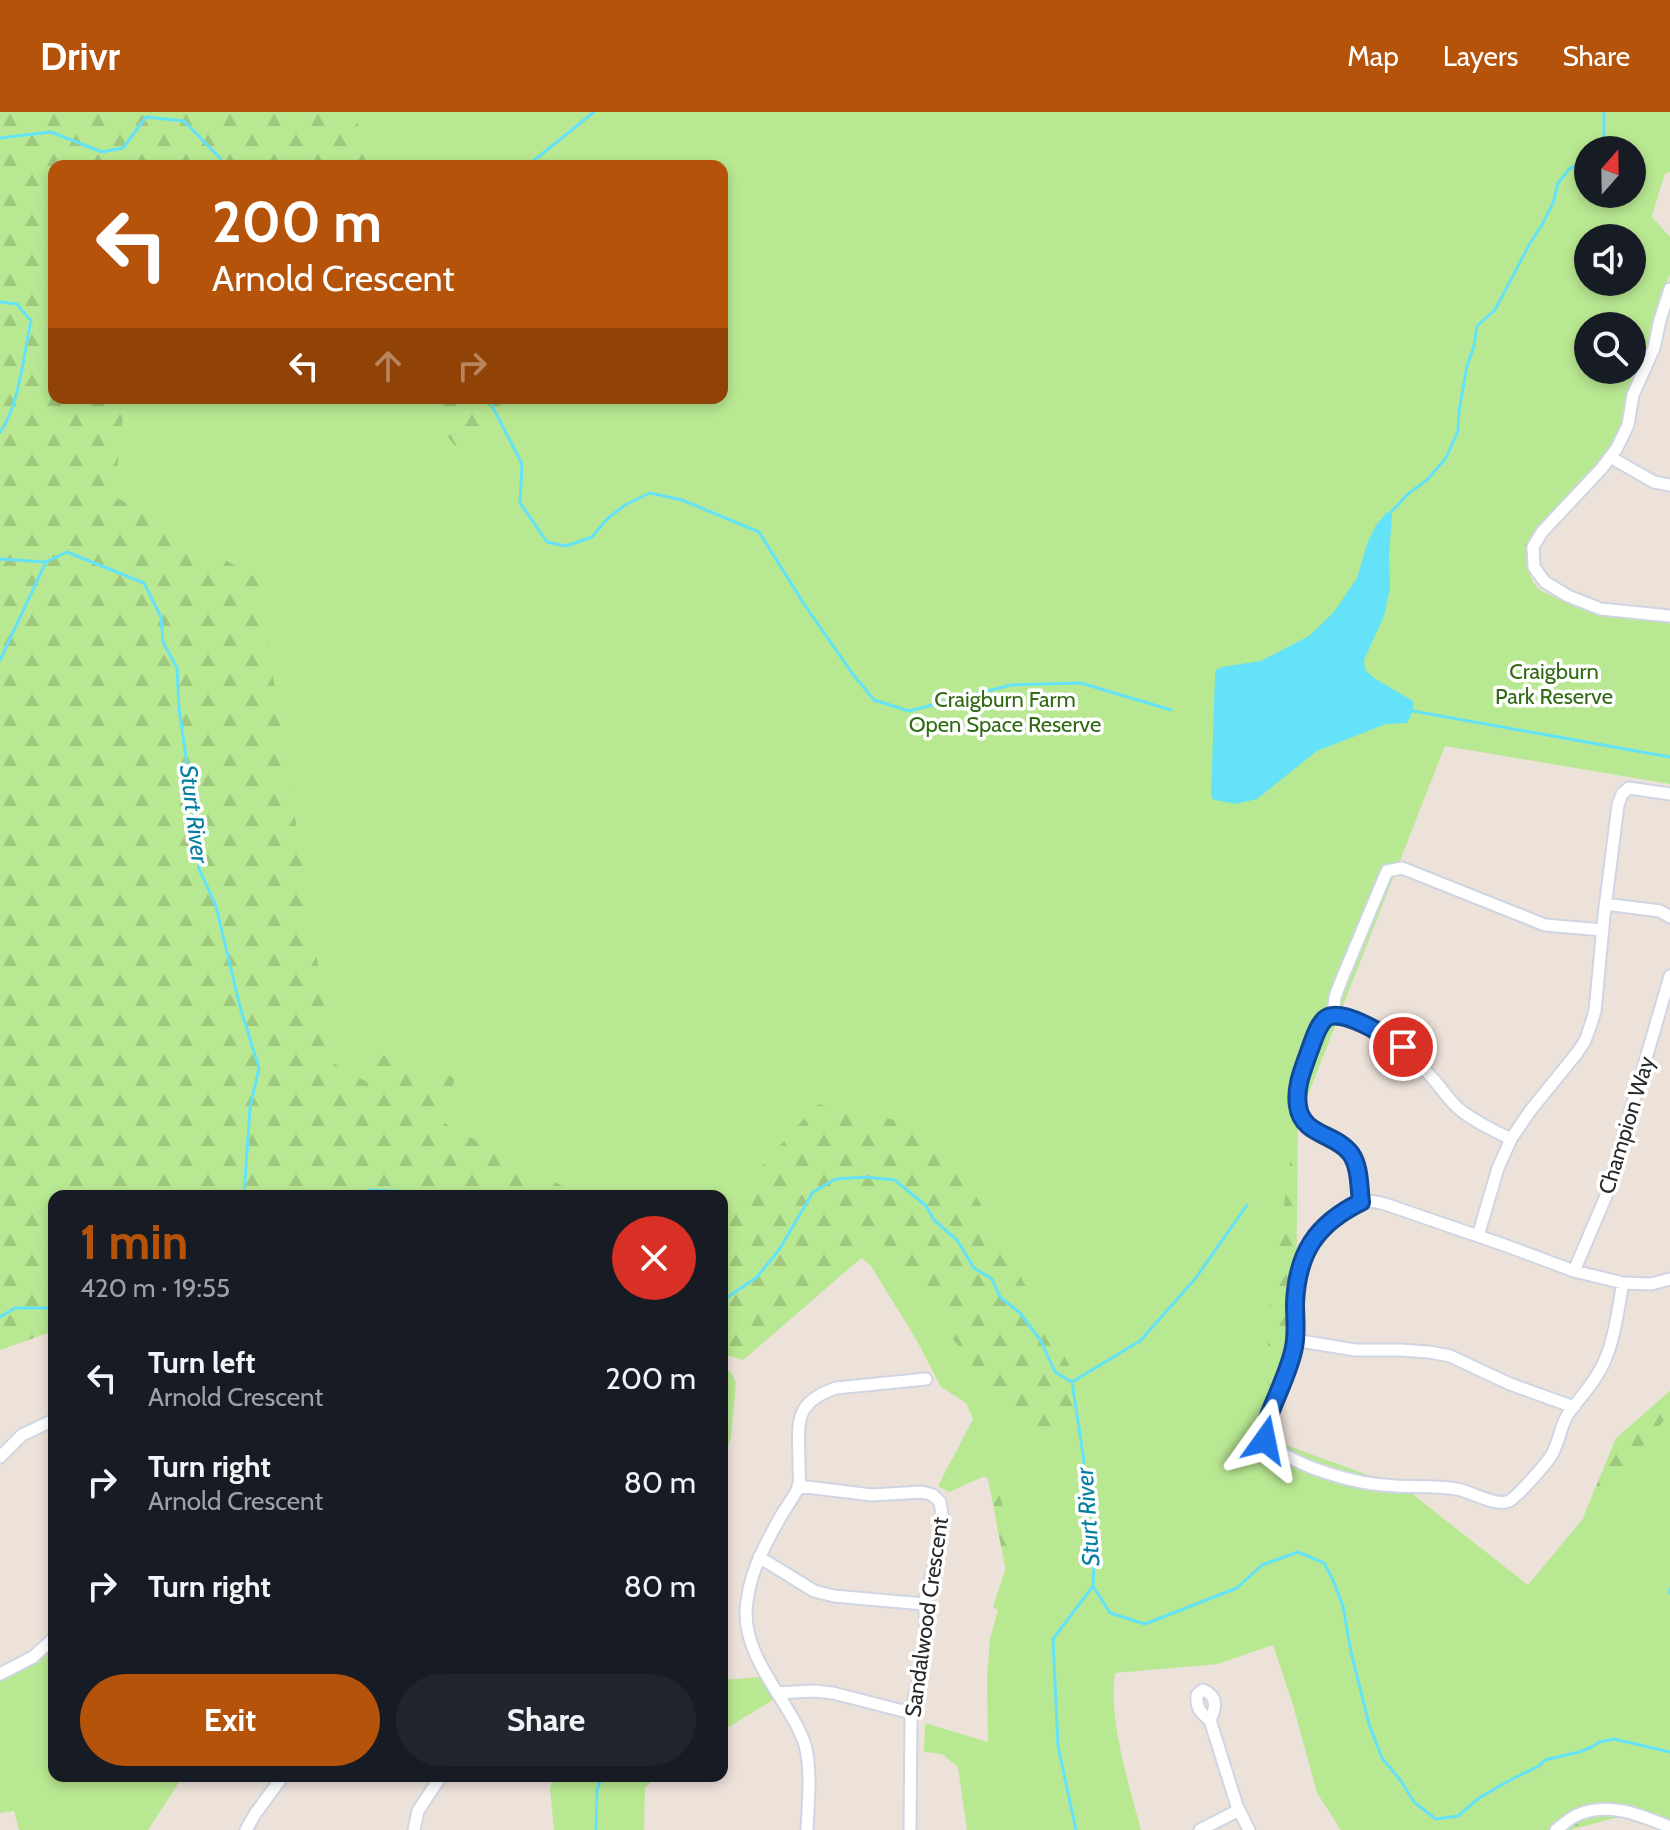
<!DOCTYPE html>
<html lang="en">
<head>
<meta charset="utf-8">
<style>
  :root { --surface:#171b24; --page:#20242c; --text:#f1f3f6; --muted:#9ea1a6; --accent:#b45309 }
  body { margin:0; font-family:Cabin,sans-serif; background:var(--page); color:var(--text); height:100vh; display:flex; flex-direction:column; font-size:30px; white-space:nowrap }
  * { box-sizing:border-box; margin:0 }
  p { font-size:26px; color:var(--muted) }
  .icon { flex:none; width:44px; height:44px; fill:none; stroke:currentColor; stroke-width:2; stroke-linecap:round; stroke-linejoin:round }
  .map { position:relative; flex:1; overflow:hidden }
  .panel { position:absolute; left:48px; top:1078px; width:680px; height:592px; display:flex; flex-direction:column; background:var(--surface); border-radius:16px; box-shadow:0 4px 12px #0003 }
  .panel>* { flex:none }
  .guide { position:absolute; left:48px; top:48px; width:680px; height:244px; border-radius:16px; box-shadow:0 4px 12px #0003; background:#b45309; color:#fff; overflow:hidden }
  .needle { width:52px; rotate:20deg }
  .controls { position:absolute; left:1574px; top:24px; display:grid; gap:16px }
  .controls a { display:grid; place-items:center; width:72px; height:72px; border-radius:50%; background:var(--surface); box-shadow:0 4px 12px #0003; font-size:40px }
  .pin { position:absolute; display:grid; place-items:center; width:68px; height:68px; color:#fff; margin:-34px; border:4px solid #fff; border-radius:50%; box-shadow:0 2px 8px #0007 }
  .me { position:absolute; width:88px; margin:-44px; rotate:12deg; stroke-linejoin:round; filter:drop-shadow(0 0 6px #0008) }
  .turn { display:flex; align-items:center; gap:28px; height:168px; padding:0 32px; font-size:36px }
  .turn .icon { width:104px; height:104px; stroke-width:2.5 }
  .turn b { display:block; font-size:56px; line-height:68px }
  .lanes { display:flex; align-items:center; height:76px; padding:0 32px; background:#0003; justify-content:center; gap:40px; direction:ltr }
  .lanes .off { opacity:.35 }
  .round { display:grid; place-items:center; flex:none; width:84px; height:84px; border-radius:42px; background:var(--page) }
  .overview { display:flex; align-items:center; justify-content:space-between; height:136px; padding:0 32px }
  h1 { font-size:48px; font-weight:700; line-height:60px; color:var(--accent) }
  .action { display:flex; gap:16px; margin-top:auto; padding:16px 32px }
  .action a { flex:1; height:92px; border-radius:48px; background:var(--accent); color:#fff; font-size:32px; font-weight:700; line-height:92px; text-align:center }
  .action a+a { background:var(--page); color:var(--text) }
  ul { padding:0; list-style:none }
  li { display:flex; align-items:center; gap:24px; height:104px; padding:0 32px }
  li div { flex:1 }
  li b { display:block; font-size:30px }
  li em { font-style:normal }
  header { display:flex; align-items:center; gap:48px; box-sizing:border-box; height:112px; padding:0 40px; background:var(--accent); color:#fff }
  header strong { font-size:38px }
  nav { display:flex; gap:44px; margin-inline-start:auto; font-size:28px }
  .map>svg:first-child { display:block }
  .forest { fill:url(#forest-firs); fill-rule:evenodd }
  .park { fill:#b9e892; fill-rule:evenodd }
  .water { fill:#64e2f7 }
  .lines { fill:none; stroke-linecap:round; stroke-linejoin:round }
  .stream { stroke:#64e2f7; stroke-width:3 }
  .street-casing { stroke:#cfd5e3; stroke-width:15 }
  .street { stroke:#fff; stroke-width:11 }
  .route-casing { stroke:#114b97; stroke-width:20 }
  .route { stroke:#1a73e8; stroke-width:14 }
  .labels { text-anchor:middle; stroke-width:7; stroke-linejoin:round; paint-order:stroke }
  .park-label { font-size:22px; fill:#316b14; stroke:#fff }
  .street-label { font-size:22px; fill:#292929; stroke:#fff }
  .water-label { font-size:24px; font-style:italic; fill:#047fa2; stroke:#fff }
</style>
</head>
<body>
<header>
<strong>Drivr</strong>
<nav><a>Map</a><a>Layers</a><a>Share</a></nav>
</header>
<div class="map">
<svg width="1670" height="1718" viewBox="0 0 1670 1718">
  <defs>
    <pattern id="forest-firs" width="22" height="20" patternUnits="userSpaceOnUse" patternTransform="scale(2)"><rect width="22" height="20" fill="#b9e892"/><path d="M5 1l3.5 6h-7zM16 11l3.5 6h-7z" fill="#9fc77e"/></pattern>
  </defs>
  <rect width="100%" height="100%" fill="#ede2da"/>
  <!-- forest -->
  <path class="forest" d="M0 0H1670V60L1665 61 1647 119 1622 214H1588V258L1593 324 1427 630 1298 994 1296 1219 1268 1305 1282 1341 1549 1488 1616 1326 1670 1279V1691L1570 1718H1364L1294 1533 1009 1475 970 1275 873 1136 743 1248 722 1242V1084H54V1219L0 1238ZM1588 38H1632V82H1588ZM54 54H722V286H54ZM1588 126H1632V170H1588Z"/>
  <!-- park -->
  <path class="park" d="M347 0H1670V60L1665 61 1651 104 1670 125V163L1661 180 1648 233 1626 291 1620 319 1604 346 1523 435C1527 449 1528 466 1538 476 1542 480 1550 483 1555 485 1597 508 1624 507 1670 509V672L1445 634 1295 1016 1268 1204 1269 1327 1406 1377 1528 1473 1670 1301V1709L1622 1692H1605L1584 1695 1543 1718H1341L1317 1681 1293 1593 1273 1533 1218 1552 1115 1561C1108 1607 1129 1673 1141 1718H967L958 1655 942 1642 924 1640 925 1611 988 1630 987 1566 990 1527 998 1498 993 1495 1009 1446V1413L997 1376 985 1364 949 1380 938 1374 973 1307 966 1291 941 1275 917 1229 871 1154 853 1138 873 1117 1029 1331 1094 1298 939 1017 817 992 722 1099V1084H581L442 1010 455 966 377 941 367 970 333 951 258 467 114 384 125 286H418L461 342 530 292 528 286H722V54H394ZM1588 38H1632V82H1588ZM1588 126H1632V170H1588ZM1588 214H1632V258H1588Z
    M722 1257 731 1260 736 1271 731 1325 722 1353Z
    M52 1539 54 1541V1664H183L148 1718H19L14 1699 0 1701V1567L18 1560Z
    M761 1565 773 1588 722 1619V1568Z
    M554 1664H656L645 1676 644 1718H554L550 1676Z"/>
  <!-- water -->
  <path class="water" d="M1387 400 1392 402 1389 444 1390 476 1384 504 1364 548 1365 558 1374 566 1413 589V599L1407 611 1386 612 1317 639 1257 687 1236 692 1214 688 1211 684 1215 563 1216 558 1222 555 1261 549 1309 524 1334 500 1357 466 1367 432 1376 413Z"/>
  <g class="lines">
    <!-- stream -->
    <path class="stream" d="M0 26 51 20 102 40 123 36 146 5 184 9 220 46 222 54
      M1599 38 1604 29V0
      M527 54 594 0
      M0 190 17 192 31 209C24 239 19 296 0 320
      M488 286 522 352 520 391 547 430 566 434 592 425 607 407 625 393 650 381 682 388 759 420 804 492 852 561 874 588 909 599 1011 573 1081 571 1171 598
      M1391 400 1408 382 1427 368 1446 346 1458 319 1459 299 1467 254 1474 234 1477 214 1495 198 1529 133 1543 111 1553 91 1558 71 1570 56 1588 51
      M0 447 46 450 67 440 144 471 161 505 163 530 177 556 179 596 197 721 199 757 216 794 240 895 259 956 250 996 244 1084
      M0 548 46 450
      M1413 599 1670 645
      M364 1084 369 1078 420 1080 438 1084
      M722 1189 757 1165 779 1138 813 1080 836 1067 865 1065 895 1068 926 1094 934 1108 957 1128 974 1156 992 1167 1000 1185 1020 1201 1041 1229 1055 1260 1072 1270 1084 1349 1090 1425 1094 1452 1093 1474 1110 1501 1145 1512 1237 1476 1262 1453 1298 1440 1324 1451 1333 1468 1343 1494 1351 1540 1369 1612 1382 1646 1401 1669 1414 1690 1436 1707 1458 1704 1479 1686 1512 1667 1539 1654 1545 1648 1579 1640 1592 1635 1599 1630 1614 1627 1670 1640
      M0 1205 15 1196H54
      M1072 1270 1140 1229 1195 1167 1247 1093
      M1670 1477V1481
      M596 1718 597 1678 602 1664
      M1076 1718 1058 1634 1053 1527 1093 1474"/>
    <!-- street casing -->
    <g class="street-casing">
      <path id="street" d="M1670 177 1660 208 1654 236 1633 283 1628 313 1617 336 1602 356 1542 420 1533 435 1534 455 1545 470 1568 484 1601 497 1670 504
        M1610 345 1654 370 1670 373
        M1605 792 1660 799 1670 805
        M1333 903 1335 885 1341 869 1387 759 1402 756 1545 813 1603 818
        M1361 1090C1359 1077 1359 1061 1354 1048 1343 1021 1304 1028 1298 996 1294 974 1305 952 1313 931 1316 922 1319 910 1328 905 1337 900 1348 906 1357 910 1388 923 1412 942 1434 968 1442 977 1449 988 1458 996 1473 1009 1493 1018 1511 1027
        M1478 1124 1498 1056 1511 1027 1530 999 1577 941 1585 929 1590 915 1595 899 1604 804 1618 693 1622 682 1629 676 1670 682
        M1574 1159 1606 1084 1670 864
        M1623 1171C1618 1195 1616 1221 1607 1243 1599 1265 1584 1281 1570 1299 1560 1312 1560 1330 1551 1344 1546 1352 1517 1385 1509 1389 1496 1395 1472 1380 1457 1377 1436 1374 1416 1375 1396 1374 1357 1373 1293 1355 1265 1328L1263 1319C1269 1304 1274 1288 1280 1272 1285 1261 1291 1249 1294 1238 1299 1217 1293 1196 1296 1175 1301 1140 1324 1101 1361 1091 1369 1088 1377 1090 1385 1092L1507 1134 1574 1159 1623 1171 1651 1172 1670 1167
        M1295 1228 1355 1238H1400L1429 1240 1450 1244 1510 1272 1574 1295
        M0 1345 22 1323 54 1308
        M798 1374 872 1383 922 1380 933 1383 940 1390 942 1402 941 1428 924 1492 926 1510 922 1551 911 1601 910 1718
        M759 1445 814 1479 834 1484 924 1492
        M0 1562 33 1545 54 1526
        M777 1581 814 1579 833 1581 911 1601
        M1210 1608C1216 1596 1218 1584 1203 1578L1197 1583C1196 1595 1200 1601 1210 1608L1237 1694 1249 1718
        M246 1718 255 1702 283 1664
        M414 1718 418 1699 441 1664
        M807 1718C808 1691 812 1660 805 1633 804 1627 800 1622 798 1616 780 1580 746 1544 746 1501 747 1465 764 1434 781 1404 786 1395 796 1383 799 1373 800 1367 799 1360 799 1354 799 1314 791 1291 836 1276L926 1267
        M1200 1718 1239 1698
        M1556 1718C1563 1713 1570 1706 1577 1703 1609 1689 1640 1703 1670 1715"/>
    </g>
    <!-- street -->
    <use href="#street" class="street"/>
  </g>
  <g class="lines">
    <!-- route casing -->
    <g class="route-casing">
      <path id="route" d="M1265 1328 1263 1319 1267 1309C1275 1286 1290 1258 1294 1235 1297 1220 1295 1206 1295 1192 1297 1141 1316 1112 1361 1090 1359 1075 1360 1055 1351 1042 1336 1021 1302 1024 1298 994 1295 975 1303 957 1309 940 1313 930 1317 914 1325 907 1340 893 1389 926 1403 935"/>
    </g>
    <!-- route -->
    <use href="#route" class="route"/>
  </g>
  <g class="labels">
    <!-- park labels -->
    <g class="park-label">
      <text x="1554" y="567">Craigburn<tspan x="1554" dy="25">Park Reserve</tspan></text>
      <text x="1005" y="595">Craigburn Farm<tspan x="1005" dy="25">Open Space Reserve</tspan></text>
    </g>
    <!-- street labels -->
    <g class="street-label">
      <text transform="translate(1626 1013) rotate(-73)" y="8">Champion Way</text>
      <text transform="translate(926 1505) rotate(-82)" y="8">Sandalwood Crescent</text>
    </g>
    <!-- water labels -->
    <g class="water-label">
      <text transform="translate(194 702) rotate(83)" y="8">Sturt River</text>
      <text transform="translate(1088 1405) rotate(-94)" y="8">Sturt River</text>
    </g>
  </g>
</svg>
<div class="controls">
<a><svg class="needle" viewBox="-14 -14 28 28"><path d="M0-13l5 13h-10z" fill="#e53935"/><path d="M0 13l5-13h-10z" fill="#9ea1a6"/></svg></a>
<a><svg class="icon" aria-label="sound" viewBox="0 0 24 24"><path d="M4 9h4l5-4v14l-5-4H4zM17 9q2 3 0 6"/></svg></a>
<a><svg class="icon" aria-label="search" viewBox="0 0 24 24"><circle cx="10" cy="10" r="6"/><path d="M15 15l6 6"/></svg></a>
</div>
<div class="pin" style="left:1403px;top:935px;background:#d93025"><svg class="icon" aria-label="arrive" viewBox="0 0 24 24"><path d="M6 21V4h12l-3 4 3 4H6"/></svg></div>
<svg class="me" style="left:1265px;top:1328px" viewBox="-20 -20 40 40"><path d="M0-17L14 15 0 8-14 15z" fill="#1a73e8" stroke="#fff" stroke-width="4"/></svg>
<div class="guide">
<div class="turn"><svg class="icon" aria-label="left" viewBox="0 0 24 24"><path d="M17 20v-9H6M10 6l-5 5 5 5"/></svg><div><b>200 m</b>Arnold Crescent</div></div>
<div class="lanes"><svg class="icon" aria-label="left" viewBox="0 0 24 24"><path d="M17 20v-9H6M10 6l-5 5 5 5"/></svg><svg class="icon off" aria-label="ahead" viewBox="0 0 24 24"><path d="M12 20V5M6 11l6-6 6 6"/></svg><svg class="icon off" aria-label="right" viewBox="0 0 24 24"><path d="M7 20v-9h11M14 6l5 5-5 5"/></svg></div>
</div>
<section class="panel">
<div class="overview"><div><h1>1 min</h1><p>420 m · 19:55</p></div><a class="round" style="background:#d93025;color:#fff"><svg class="icon" aria-label="close" viewBox="0 0 24 24"><path d="M6 6l12 12M18 6L6 18"/></svg></a></div>
<ul>
<li><svg class="icon" aria-label="left" viewBox="0 0 24 24"><path d="M17 20v-9H6M10 6l-5 5 5 5"/></svg><div><b>Turn left</b><p>Arnold Crescent</p></div><em>200 m</em></li>
<li><svg class="icon" aria-label="right" viewBox="0 0 24 24"><path d="M7 20v-9h11M14 6l5 5-5 5"/></svg><div><b>Turn right</b><p>Arnold Crescent</p></div><em>80 m</em></li>
<li><svg class="icon" aria-label="right" viewBox="0 0 24 24"><path d="M7 20v-9h11M14 6l5 5-5 5"/></svg><div><b>Turn right</b></div><em>80 m</em></li>
</ul>
<div class="action"><a>Exit</a><a>Share</a></div>
</section>
</div>
</body>
</html>
